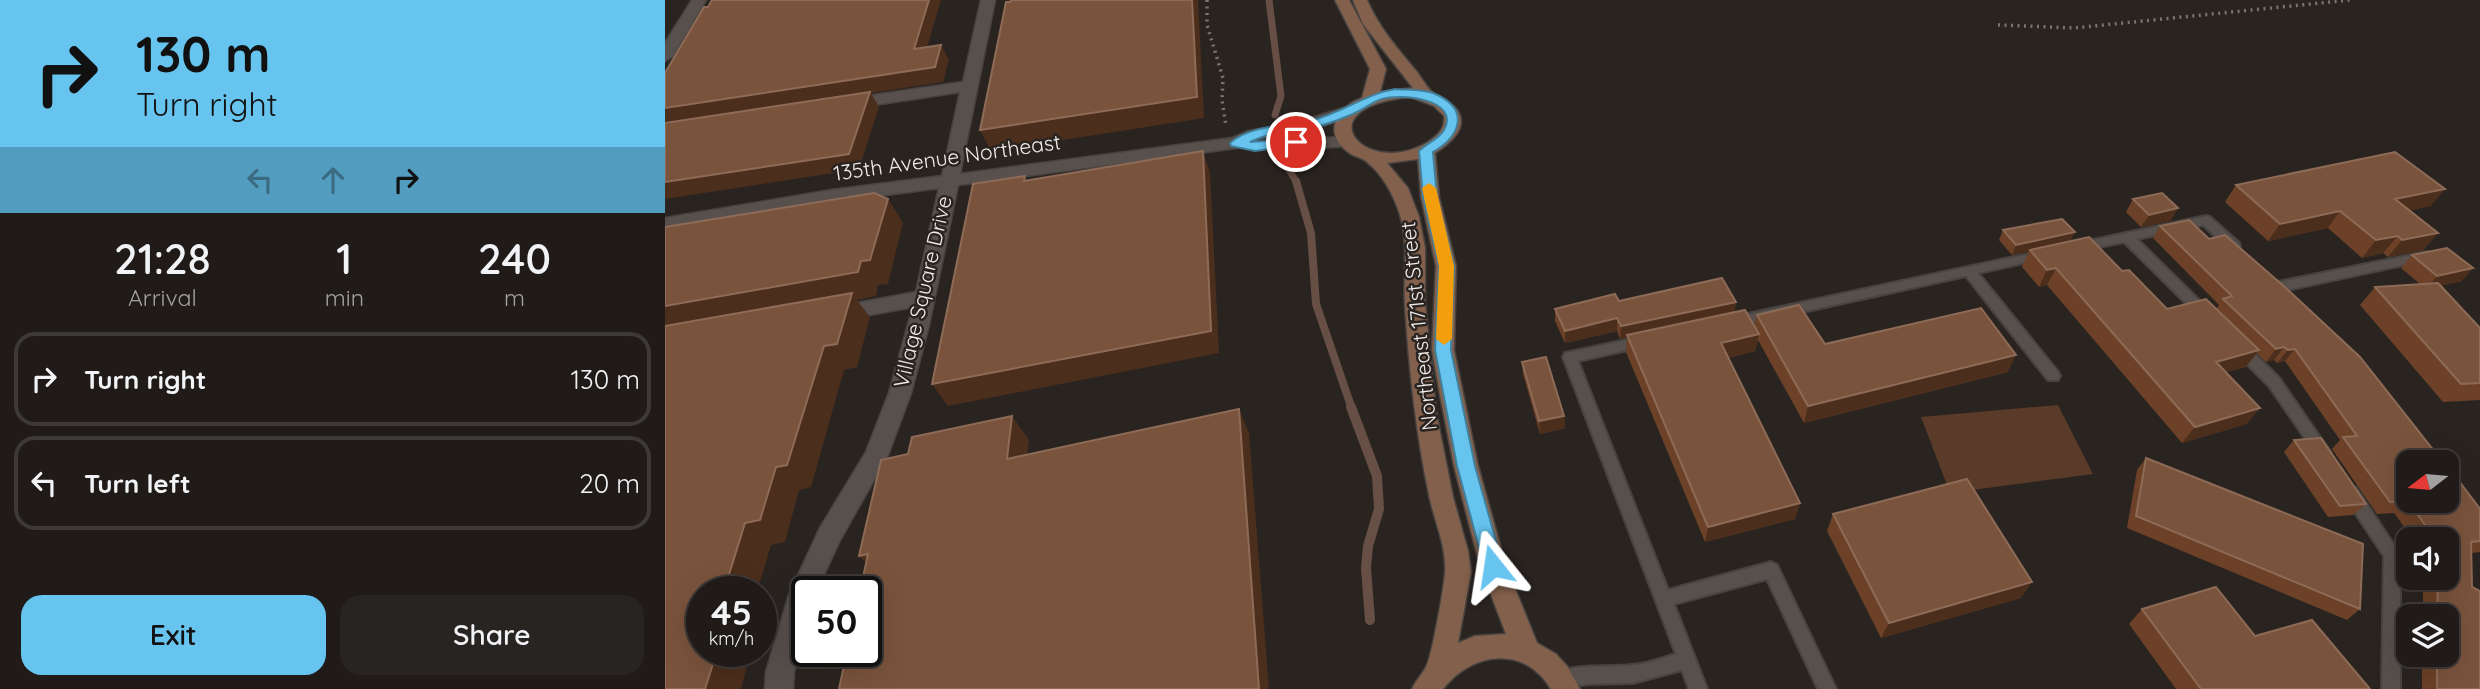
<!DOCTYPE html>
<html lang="en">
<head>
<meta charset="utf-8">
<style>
  :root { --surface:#201b19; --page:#282422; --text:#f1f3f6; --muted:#a2a1a2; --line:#3d3938; --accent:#66c4ef }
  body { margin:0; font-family:Quicksand,sans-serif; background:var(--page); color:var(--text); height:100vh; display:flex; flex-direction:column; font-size:26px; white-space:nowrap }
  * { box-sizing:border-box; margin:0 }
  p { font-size:23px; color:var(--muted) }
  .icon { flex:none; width:38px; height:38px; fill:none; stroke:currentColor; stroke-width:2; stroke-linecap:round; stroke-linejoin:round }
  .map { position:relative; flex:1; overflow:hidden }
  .details { display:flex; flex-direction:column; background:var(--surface); width:665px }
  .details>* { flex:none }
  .banner { background:#66c4ef; color:#111; overflow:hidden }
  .needle { width:46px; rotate:254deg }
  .buttons { position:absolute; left:1731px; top:450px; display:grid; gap:14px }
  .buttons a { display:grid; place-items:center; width:63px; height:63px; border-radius:14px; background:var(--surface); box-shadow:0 7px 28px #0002,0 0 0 2px var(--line); font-size:35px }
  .speed { position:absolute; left:21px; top:576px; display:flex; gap:14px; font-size:35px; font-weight:700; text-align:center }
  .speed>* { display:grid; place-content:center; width:91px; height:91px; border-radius:50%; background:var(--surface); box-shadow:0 7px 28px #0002,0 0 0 2px var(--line); line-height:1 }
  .speed small { font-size:18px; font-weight:400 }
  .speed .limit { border:4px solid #111; border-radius:10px; background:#fff; color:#111 }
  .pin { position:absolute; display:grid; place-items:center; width:60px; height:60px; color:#fff; margin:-30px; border:4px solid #fff; border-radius:50%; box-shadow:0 2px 7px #0007 }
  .me { position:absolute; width:77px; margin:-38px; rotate:345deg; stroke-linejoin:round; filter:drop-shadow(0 0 5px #0008) }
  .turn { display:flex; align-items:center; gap:24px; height:147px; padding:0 21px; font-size:32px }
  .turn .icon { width:91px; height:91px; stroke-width:2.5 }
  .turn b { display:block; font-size:49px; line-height:60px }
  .lanes { display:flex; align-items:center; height:66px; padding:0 21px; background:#0003; justify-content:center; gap:35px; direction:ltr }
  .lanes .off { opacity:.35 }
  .eta { display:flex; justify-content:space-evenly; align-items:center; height:119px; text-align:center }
  .eta b { font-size:42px; font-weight:600; line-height:49px }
  .primary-button { display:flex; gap:14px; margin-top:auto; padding:14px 21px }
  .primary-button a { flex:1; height:80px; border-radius:21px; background:var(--accent); color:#111; font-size:28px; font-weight:600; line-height:80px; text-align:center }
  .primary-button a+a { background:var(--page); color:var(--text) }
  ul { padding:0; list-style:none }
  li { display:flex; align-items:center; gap:21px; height:94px; margin:0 14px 10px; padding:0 7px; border:4px solid var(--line); border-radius:21px }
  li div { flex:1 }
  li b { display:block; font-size:26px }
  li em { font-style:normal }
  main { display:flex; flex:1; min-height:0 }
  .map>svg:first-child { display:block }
  .green { fill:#5a3a28 }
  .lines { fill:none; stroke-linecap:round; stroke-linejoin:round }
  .stream-far2 { stroke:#674f46; stroke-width:7 }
  .stream-far1 { stroke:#674f46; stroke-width:8 }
  .stream { stroke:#674f46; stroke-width:10 }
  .lane-casing { stroke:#474341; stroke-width:4 }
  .street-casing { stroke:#474341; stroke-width:3 }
  .secondary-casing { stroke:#474341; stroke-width:3 }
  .path { stroke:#7a7572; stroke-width:3.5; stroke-dasharray:2 4.5; stroke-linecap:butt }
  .lane { fill:#57504d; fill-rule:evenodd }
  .street { fill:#57504d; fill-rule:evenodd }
  .secondary { fill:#83604b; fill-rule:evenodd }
  .wall { fill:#6c4127 }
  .shaded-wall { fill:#4c2e1c }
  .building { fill:#7a533c; stroke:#8d6b57; stroke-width:2; fill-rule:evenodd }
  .route { fill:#66c4ef; stroke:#427f9b; stroke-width:2 }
  .slow { fill:#f59e0b }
  .labels { text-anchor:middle; stroke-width:5; stroke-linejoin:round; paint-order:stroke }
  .street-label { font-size:21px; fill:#f0ecea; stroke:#2a2421 }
</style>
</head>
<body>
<main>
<section class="details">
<div class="banner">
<div class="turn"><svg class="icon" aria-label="right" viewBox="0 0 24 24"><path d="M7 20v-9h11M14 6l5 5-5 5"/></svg><div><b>130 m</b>Turn right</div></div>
<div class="lanes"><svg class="icon off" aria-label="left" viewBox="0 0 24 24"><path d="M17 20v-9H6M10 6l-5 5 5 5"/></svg><svg class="icon off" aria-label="ahead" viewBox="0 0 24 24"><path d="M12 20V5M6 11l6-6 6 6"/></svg><svg class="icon" aria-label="right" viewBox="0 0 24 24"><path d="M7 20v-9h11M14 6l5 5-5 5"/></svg></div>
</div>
<div class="eta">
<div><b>21:28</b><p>Arrival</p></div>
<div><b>1</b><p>min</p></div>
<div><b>240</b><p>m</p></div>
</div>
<ul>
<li><svg class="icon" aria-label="right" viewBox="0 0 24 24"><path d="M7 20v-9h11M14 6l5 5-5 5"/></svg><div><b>Turn right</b></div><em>130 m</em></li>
<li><svg class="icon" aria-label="left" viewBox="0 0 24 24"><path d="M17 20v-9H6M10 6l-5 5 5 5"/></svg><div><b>Turn left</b></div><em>20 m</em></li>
</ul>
<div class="primary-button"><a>Exit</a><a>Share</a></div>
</section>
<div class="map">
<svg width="1815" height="689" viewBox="0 0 1815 689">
  <rect width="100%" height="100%" fill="#2a2421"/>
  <!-- green -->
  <path class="green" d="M1393 405 1428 474 1285 493 1256 417Z"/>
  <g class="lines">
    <!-- stream-far2 -->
    <path class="stream-far2" d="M604 0 616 96 610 115
      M618 160 632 183"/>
    <!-- stream-far1 -->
    <path class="stream-far1" d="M631 181 646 233 651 304 687 409"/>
    <!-- stream -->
    <path class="stream" d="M686 407 712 476 714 509 703 546 701 568 705 620"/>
    <!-- lane casing -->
    <g class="lane-casing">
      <path id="lane" d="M1541 216 1545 217 1574 243 1575 246 1574 249H1564L1538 225 1472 239 1546 312 1548 315 1546 318H1536L1459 242 1414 251 1408 247 1414 243Z
        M1377 251 1382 252 1383 255 1382 258 1313 273 1393 372 1395 376 1393 380H1383L1301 276 1069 327 1062 322 1069 317Z
        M1761 252 1766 253 1767 256 1766 259 1613 292 1606 287 1613 282Z
        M980 336 985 337 987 341 985 345 913 361 1003 590 1106 562 1112 565 1171 689H1153L1102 579 1009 604 1042 689H1024L1017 670 968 683 923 684 896 688 890 685 887 679 890 673C914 663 941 668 967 665 982 664 997 658 1011 654L898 357 900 353 905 352Z
        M1575 343 1580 344 1614 378 1663 449 1666 453 1663 457 1658 459 1653 457 1604 386 1570 352 1568 348Z
        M1685 486 1691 488 1735 554V689H1717L1719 556 1677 493 1679 488Z"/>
    </g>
    <!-- street casing -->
    <g class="street-casing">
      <path id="street" d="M27 0H41L8 56 0 61V43Z
        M316 0H330L295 174 567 138 583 131 627 124 685 106 693 111 691 115 635 133 593 139 571 148 293 185 264 325 246 393 223 455 174 542 151 592H142V625L129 672 128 689H100L101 672 124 595 155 528 201 452 224 393 248 307 171 321 164 319 161 314 164 309 171 307 251 292 274 188 167 202 0 230V218L167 190 277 176 295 92 182 109 174 104 182 99 298 82Z
        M682 137 688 138 691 142 688 146 608 150 599 145 608 140Z"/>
    </g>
    <!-- secondary casing -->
    <g class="secondary-casing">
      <path id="secondary" d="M670 0H684L721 69 715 92 748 88 698 24 688 0H702C714 28 733 49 752 72 757 79 763 89 769 94 779 102 794 104 796 120 797 134 781 146 770 153L774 197 791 266 789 350 813 466 841 566 872 643 891 654 902 666 915 689H886C859 644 807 652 778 689H747C751 680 757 675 761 667 767 657 779 587 780 573 782 547 769 520 764 495 751 433 744 369 740 305 738 275 744 245 735 215 729 196 718 175 702 162 697 157 689 157 683 152 657 133 672 107 697 98L705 69ZM746 97 769 106 779 116C780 128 774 135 763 142 701 180 636 107 746 97ZM753 159 756 197 771 266 767 350 775 395 789 466 815 566 841 634 810 636 793 643 806 572 803 551 788 497 771 412 760 303V248L754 217 743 188 722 163Z"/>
    </g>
    <!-- path -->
    <path class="path" d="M542 0V25L558 78 557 100 561 126
      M1333 25 1409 28 1685 0"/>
    <!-- lane -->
    <use href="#lane" class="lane"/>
    <!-- street -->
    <use href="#street" class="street"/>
    <!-- secondary -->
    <use href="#secondary" class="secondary"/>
  </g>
  <!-- wall -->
  <path class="wall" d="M1571 185 1766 206 1745 210 1773 233 1758 250 1723 257 1718 253 1697 258 1663 228 1603 241 1560 202Z
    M1468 199 1513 208 1505 221 1476 227 1461 212Z
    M1495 226 1794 481 1815 509V552L1806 553 1807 587 1815 689H1757V654H1782V616H1758V578H1782V539H1748L1729 513 1712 514 1667 449 1675 440 1620 361 1612 363 1609 360 1601 362 1592 353 1581 367 1561 372 1595 408 1581 424 1517 443 1382 285 1374 287 1357 267 1364 251 1347 255 1334 240 1338 230 1410 232 1405 241 1457 271 1502 309H1551L1554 305 1488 238Z
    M1747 255 1797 281 1775 286 1815 328V400L1778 402 1695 305 1710 287 1755 284 1736 268Z
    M954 301 1071 302 1069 312 1089 326 1092 315 1160 344 1343 372 1139 423 1093 340 1090 351 1063 358 1135 503 1130 519 1040 542 961 352 962 337 955 339 952 331 900 343 890 321V309Z
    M857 362 899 416 900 428 875 434 858 374Z
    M1629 440 1701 504 1688 515 1663 517 1619 452Z
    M1481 458 1695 609 1682 620 1462 528 1472 470Z
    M1168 514 1356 598 1216 638 1162 531Z
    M1477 609 1705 689H1511L1464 624Z"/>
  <!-- shaded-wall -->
  <path class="shaded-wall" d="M264 0H276L257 64 249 49Z
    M527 0H533L539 118 326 151 315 130Z
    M276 45 284 60 278 82 206 93 214 107 194 169 0 199V108Z
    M538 151 545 173 554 353 283 406 267 384Z
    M1780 189 1766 206 1717 216 1730 199Z
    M223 199 238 223 223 284 213 285 211 296 192 300 205 317 192 367 179 370 146 487 134 490 120 542 106 545 92 592H53L0 334V306L196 261Z
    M1513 208 1505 221 1476 227 1484 215Z
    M1675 211 1663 228 1603 241 1615 224Z
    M1410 232 1405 242 1347 255 1351 245Z
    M1773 233 1758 250 1723 257 1737 240Z
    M1733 236 1718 253 1697 258 1711 240Z
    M1391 268 1382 285 1374 287 1382 270Z
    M1808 268 1797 281 1761 289 1772 276Z
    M1071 302 1069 314 955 339 956 326Z
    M952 318V331L900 343V331Z
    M1094 334 1090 351 1053 361 1056 343Z
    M1619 347 1609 360 1601 362 1611 349Z
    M1630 349 1620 361 1612 363 1623 350Z
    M1594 350 1581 367 1539 378 1551 362Z
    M1351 355 1343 372 1139 423 1143 406Z
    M1595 408 1581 424 1517 443 1530 427Z
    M574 409 584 433 604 689H594Z
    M347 416 364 440 359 483 342 459Z
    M899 416 900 428 875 434 874 421Z
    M1135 503 1130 519 1040 542 1043 527Z
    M203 554 218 578 194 556Z
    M1367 582 1356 598 1216 638 1224 623Z
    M37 643V651H70L68 657 82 666 76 689H40L34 651Z"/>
  <!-- building -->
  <path class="building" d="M47 0H264L249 49 276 45 270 67 0 108V73L39 7H43Z
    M346 0H527L532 97 315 130 341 2H345Z
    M205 92 184 154 0 182V123Z
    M538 151 546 331 267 384 308 184 360 176 359 181Z
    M1730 152 1780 189 1730 199 1773 233 1737 240 1733 236 1711 240 1675 211 1615 224 1571 185Z
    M209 193 223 199 205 260 196 261 193 272 0 306V227Z
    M1497 193 1513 208 1484 215 1468 199Z
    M1397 219 1410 232 1351 245 1338 230Z
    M1524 220 1544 239 1560 235 1622 289 1695 357 1770 452 1779 454 1793 472 1794 481 1815 509V541L1806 542 1807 587 1815 591V689H1772V654H1782V616H1772L1773 578H1782V539H1770L1743 501 1725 502 1678 437 1692 436 1630 349 1623 350 1619 347 1611 349 1558 299 1567 296 1495 226ZM1743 462H1782V500H1743Z
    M1424 237 1457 271 1464 270 1502 309 1541 299 1594 350 1551 362 1595 408 1530 427 1391 268 1382 270 1365 250Z
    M1782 248 1808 268 1772 276 1747 255Z
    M1057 278 1071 302 956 326 952 318 900 331 890 309 950 294 954 301Z
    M1773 283 1815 328V383L1796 384 1710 287Z
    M187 293 172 344 159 346 122 465 111 467 95 520 80 523 61 584 55 585 53 592H37V643L34 651H52L40 689H0V326Z
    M1134 305 1160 344 1316 308 1351 355 1143 406 1092 315Z
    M1080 310 1094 334 1056 343 1135 503 1043 527 962 335Z
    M881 357 899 416 874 421 857 362Z
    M574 409 594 689H174L182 651H201V592H195L203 554 194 556 216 460 243 454 247 437 347 416 342 459Z
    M1656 438 1701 504 1675 506 1629 440Z
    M1481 458 1698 544 1695 609 1471 516Z
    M1302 479 1367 582 1224 623 1168 514Z
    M1551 587 1590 636 1647 620 1705 689H1536L1477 609Z"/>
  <!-- route -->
  <path class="route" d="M730 89C742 90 757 89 768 93 805 108 797 135 768 152L772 197 789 266 786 350 810 466 838 566 835 572 828 574 822 572 819 566 792 466 770 350 774 266 758 197 754 151C762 143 773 140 779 130 796 99 735 93 717 99 707 102 698 110 688 114 679 118 668 122 658 125 634 132 607 131 585 142L631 139 638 142 636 145 590 151 566 146 565 143C584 125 623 126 648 120 677 113 700 94 730 89Z"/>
  <!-- slow -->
  <path class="slow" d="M764 183 771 188 789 266 787 339 779 345 771 339 774 266 757 188Z"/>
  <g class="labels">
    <!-- street labels -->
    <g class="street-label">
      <text transform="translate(282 158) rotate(-8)" y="7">135th Avenue Northeast</text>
      <text transform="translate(258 292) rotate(-77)" y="7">Village Square Drive</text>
      <text transform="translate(754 326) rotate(-96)" y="7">Northeast 171st Street</text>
    </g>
  </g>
</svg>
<div class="buttons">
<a><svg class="needle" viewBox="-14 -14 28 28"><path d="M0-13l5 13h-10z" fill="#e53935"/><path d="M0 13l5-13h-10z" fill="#a2a1a2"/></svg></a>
<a><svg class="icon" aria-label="sound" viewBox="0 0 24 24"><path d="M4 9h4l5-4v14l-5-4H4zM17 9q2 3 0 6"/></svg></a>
<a><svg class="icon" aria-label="layers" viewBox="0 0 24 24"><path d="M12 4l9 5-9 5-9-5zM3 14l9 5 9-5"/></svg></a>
</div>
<div class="speed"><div>45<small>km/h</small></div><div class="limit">50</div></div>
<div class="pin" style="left:631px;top:142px;background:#d93025"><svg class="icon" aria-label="arrive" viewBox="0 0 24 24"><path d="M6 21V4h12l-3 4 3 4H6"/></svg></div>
<svg class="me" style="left:828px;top:566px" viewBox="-20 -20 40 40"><path d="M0-17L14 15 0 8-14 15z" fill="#66c4ef" stroke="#fff" stroke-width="4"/></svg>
</div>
</main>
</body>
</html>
